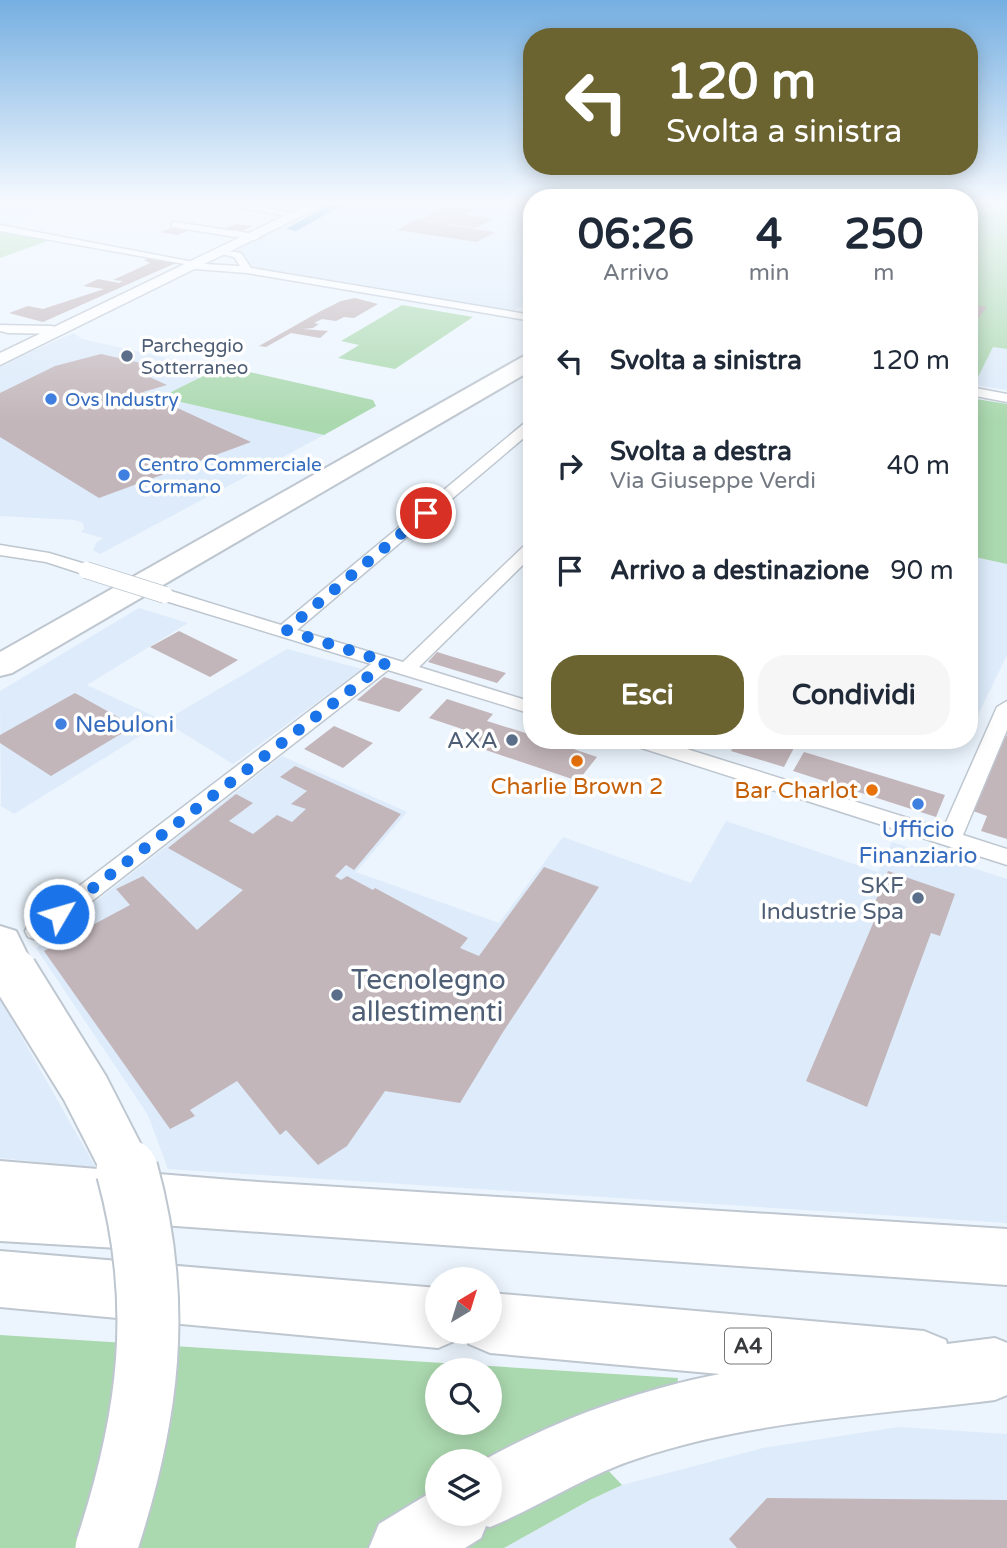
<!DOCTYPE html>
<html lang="it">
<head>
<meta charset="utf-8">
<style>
  :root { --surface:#fff; --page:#f6f6f7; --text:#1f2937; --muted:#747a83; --accent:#6b6430 }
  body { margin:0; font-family:"Varela Round",sans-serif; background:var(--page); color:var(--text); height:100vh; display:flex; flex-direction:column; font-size:26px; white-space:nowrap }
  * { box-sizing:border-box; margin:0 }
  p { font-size:23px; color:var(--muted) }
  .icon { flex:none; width:38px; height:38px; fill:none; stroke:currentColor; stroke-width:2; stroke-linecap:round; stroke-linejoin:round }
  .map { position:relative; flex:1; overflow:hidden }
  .side { position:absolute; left:523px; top:189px; width:455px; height:560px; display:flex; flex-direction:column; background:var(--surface); border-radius:28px; box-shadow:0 4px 18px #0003 }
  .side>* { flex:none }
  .top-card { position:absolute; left:523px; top:28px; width:455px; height:147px; border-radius:28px; box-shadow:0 4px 18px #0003; background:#6b6430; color:#fff; overflow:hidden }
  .needle { width:46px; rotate:38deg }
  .tools { position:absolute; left:425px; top:1267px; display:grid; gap:14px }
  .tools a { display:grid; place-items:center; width:77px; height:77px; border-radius:50%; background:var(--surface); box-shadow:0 4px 18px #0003; font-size:35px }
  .pin { position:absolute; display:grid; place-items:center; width:60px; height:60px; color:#fff; margin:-30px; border:4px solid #fff; border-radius:50%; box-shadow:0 2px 7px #0007 }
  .me { position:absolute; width:77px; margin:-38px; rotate:52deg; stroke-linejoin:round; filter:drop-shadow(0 0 5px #0008) }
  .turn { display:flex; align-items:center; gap:24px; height:147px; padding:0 28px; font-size:32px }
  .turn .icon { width:91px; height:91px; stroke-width:2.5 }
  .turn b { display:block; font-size:49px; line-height:60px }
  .eta { display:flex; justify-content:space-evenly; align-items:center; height:119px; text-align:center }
  .eta b { font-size:42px; font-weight:700; line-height:49px }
  .button { display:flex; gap:14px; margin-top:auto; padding:14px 28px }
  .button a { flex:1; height:80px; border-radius:28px; background:var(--accent); color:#fff; font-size:28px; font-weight:700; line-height:80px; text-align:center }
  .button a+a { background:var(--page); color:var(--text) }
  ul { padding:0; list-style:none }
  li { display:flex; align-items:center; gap:21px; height:105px; padding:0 28px }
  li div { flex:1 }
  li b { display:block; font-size:26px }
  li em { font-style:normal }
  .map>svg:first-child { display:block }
  .built { fill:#ddebfa }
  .green { fill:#abd9af; fill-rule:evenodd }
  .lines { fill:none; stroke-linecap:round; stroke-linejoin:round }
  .canal { fill:#69a7d7; fill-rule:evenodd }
  .building { fill:#c3b6ba }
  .street-casing { stroke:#bec6cf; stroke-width:3 }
  .secondary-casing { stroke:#bec6cf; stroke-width:3 }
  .highway-casing { stroke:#bec6cf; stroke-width:4 }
  .street { fill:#fff; fill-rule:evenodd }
  .secondary { fill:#fff; fill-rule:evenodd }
  .highway { fill:#fff; fill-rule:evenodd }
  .street-bridge-casing { stroke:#bec6cf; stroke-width:18; stroke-linecap:butt }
  .highway-bridge-far1-casing { stroke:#bec6cf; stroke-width:52; stroke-linecap:butt }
  .highway-bridge-casing { stroke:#bec6cf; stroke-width:65; stroke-linecap:butt }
  .street-bridge { stroke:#fff; stroke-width:16 }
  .highway-bridge-far1 { stroke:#fff; stroke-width:48 }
  .highway-bridge { stroke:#fff; stroke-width:61 }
  .route { stroke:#1a73e8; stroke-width:12; stroke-dasharray:0 21.6 }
  .service-dot { fill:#5c6f8a; stroke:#fff; stroke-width:2.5 }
  .shop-dot { fill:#3f7fe0; stroke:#fff; stroke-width:2.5 }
  .food-dot { fill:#e8710a; stroke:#fff; stroke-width:2.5 }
  .labels { text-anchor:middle; stroke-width:7; stroke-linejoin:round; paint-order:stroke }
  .far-service-label { font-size:19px; fill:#4e5e75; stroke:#fff; text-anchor:start }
  .far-shop-label { font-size:19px; fill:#366cbe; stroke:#fff; text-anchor:start }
  .shield { fill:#fff; stroke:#747678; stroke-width:2 }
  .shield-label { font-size:21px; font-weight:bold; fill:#383b3e }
  .shop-label { font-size:23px; fill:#366cbe; stroke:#fff; text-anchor:start }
  .service-label { font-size:23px; fill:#4e5e75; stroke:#fff; text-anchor:end }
  .food-label { font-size:23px; fill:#c56008; stroke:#fff }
  .near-service-label { font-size:28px; fill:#4e5e75; stroke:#fff; text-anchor:start }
</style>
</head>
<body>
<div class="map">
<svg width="1007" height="1548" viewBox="0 0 1007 1548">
  <rect width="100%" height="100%" fill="#ecf5fe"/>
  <!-- built -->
  <path class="built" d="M0 204H67L5 227H0Z
    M327 204H532V301L513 311 252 269 237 249Z
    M74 333 82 339 216 369 169 393 172 400 324 435 100 554 93 550 96 543 103 538 81 532 84 529 83 523 75 520 0 516V365Z
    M993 347 1007 349V390L974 385Z
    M970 556 1007 564V655L974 723 970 722Z
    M139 608 188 623 87 685 164 721 287 649 362 669 233 764 164 721 14 814 1 806 0 691Z
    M282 756 407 812 356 872 499 923 563 837 691 883 726 821 878 872 892 842 1007 879V1223L168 1169 148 1115 36 948Z
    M0 999 96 1168 0 1158Z
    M898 1427 1007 1434V1548H504L590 1500 622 1485 763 1448Z"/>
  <!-- green -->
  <path class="green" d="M970 204H1007V349L993 347 974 385 970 384Z
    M0 232 50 240 0 258Z
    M402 305 473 317 395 369 338 358 359 345 341 341Z
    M223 366 373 400 376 406 324 435 172 400 169 393Z
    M970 398 1007 404V564L970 556Z
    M0 1335 678 1378 677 1389 490 1461H438L437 1503 371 1548H0ZM438 1370H490V1423H438Z
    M603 1465 622 1485 590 1500 504 1548H447L525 1499Z"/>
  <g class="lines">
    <!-- canal -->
    <path class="canal" d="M331 204H345L296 231 286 229Z"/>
  </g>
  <!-- building -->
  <path class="building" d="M446 206 474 210 465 215 493 219 476 228 420 220Z
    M416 220 495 232 477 242 397 230Z
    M236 224 253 226 241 232 224 229Z
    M174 227 190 230 177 235 160 232Z
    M153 257 178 262 43 322 9 313 28 306 43 309 104 289 83 286 98 279 119 283 123 281 113 280 150 263 144 260Z
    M355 298 378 304 354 318 344 317 336 321 322 319 314 323 319 324 313 328 303 329 328 331 320 338 291 333 266 347 259 346 319 312 341 301Z
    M970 304 987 307 977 320 970 319Z
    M101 354 163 368 147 376 167 385 143 392 251 442 99 498 0 437V393L55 366Z
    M179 631 238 660 210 677 150 647Z
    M437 652 506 673 497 683 428 662Z
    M384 677 423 689 399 712 357 700Z
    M75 693 134 726 51 776 0 743V735Z
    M447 699 493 714 487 721 532 735V740H547L597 757 578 781 465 743 474 733 429 718Z
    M334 726 373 743 343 768 304 749Z
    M1003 734 1007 736V839L981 831 987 816 973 811Z
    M738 740H790L797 742 784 767 731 751Z
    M804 752 945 795 936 817 793 771Z
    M295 766 401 814 354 870 346 865 335 876 341 880 347 876 373 890 375 888 468 938 460 948 479 956 544 867 599 887 503 1032 460 1103 385 1091 347 1146 318 1165 286 1130 280 1135 237 1081 190 1110 195 1116 170 1129 44 951 130 905 116 889 143 876 197 930 243 890 168 848 236 794 253 803 229 821 253 834 277 815 292 822 306 809 291 804 307 791 280 777Z
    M888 871 955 894 940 936 931 933 867 1107 806 1081 877 914 871 912Z
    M767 1498 1007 1500V1548H737L729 1539Z"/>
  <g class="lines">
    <!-- street casing -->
    <g class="street-casing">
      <path id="street" d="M224 204H247L302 215 297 218Z
        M175 222 255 234 260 237 255 240 172 227V223Z
        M0 225 204 264 240 266 234 257 221 254V250L241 253 251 268 532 315V321L247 273 195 269 190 265 0 231Z
        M0 325 52 326 66 331 60 334 8 333 0 331Z
        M970 387 1007 394V402L970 395Z
        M532 420V431L297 630 403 662 526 544 532 542V556L419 667 532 702V714L388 670 46 937 37 940 28 937 25 931 28 925 371 664 159 599 156 595 159 591H171L281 625 527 421Z
        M0 545 49 553 92 566 94 570 86 575 46 562 0 555Z
        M1007 701V730L963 835 1007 849V865L629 744 626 740H658L943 829 997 707Z"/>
    </g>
    <!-- secondary casing -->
    <g class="secondary-casing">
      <path id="secondary" d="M309 204H326L0 365V353Z"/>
    </g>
    <!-- highway casing -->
    <g class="highway-casing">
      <path id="highway" d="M532 354V370L12 673 0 676V652L524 356Z
        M0 926 16 931 36 972 29 985 13 990 0 986Z
        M0 1161 244 1181 1007 1229V1285L162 1225 155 1242 135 1249 0 1241Z
        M0 1251 438 1288V1332H462L459 1339 438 1348 0 1307Z
        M490 1293 924 1331 946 1340 947 1344 995 1338 1007 1343V1395L995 1400C877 1415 752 1420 639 1458 586 1475 541 1506 490 1527L486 1526 481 1538 465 1548H369L379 1524 438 1488V1514H490V1461H482C556 1420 637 1390 720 1374L490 1353 469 1344 464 1332H490Z"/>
    </g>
    <!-- street -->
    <use href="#street" class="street"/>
    <!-- secondary -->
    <use href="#secondary" class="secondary"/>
    <!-- highway -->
    <use href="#highway" class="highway"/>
    <!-- street-bridge casing -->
    <g class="street-bridge-casing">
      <path id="street-bridge" d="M86 570 165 595"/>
    </g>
    <!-- highway-bridge-far1 casing -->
    <g class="highway-bridge-far1-casing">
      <path id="highway-bridge-far1" d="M13 972 85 1088 128 1172"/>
    </g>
    <!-- highway-bridge casing -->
    <g class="highway-bridge-casing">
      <path id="highway-bridge" d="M106 1548C149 1418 164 1304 127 1170"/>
    </g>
    <!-- street-bridge -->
    <use href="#street-bridge" class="street-bridge"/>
    <!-- highway-bridge-far1 -->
    <use href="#highway-bridge-far1" class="highway-bridge-far1"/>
    <!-- highway-bridge -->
    <use href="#highway-bridge" class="highway-bridge"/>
  </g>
  <!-- sky -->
  <linearGradient id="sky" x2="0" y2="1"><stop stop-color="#75afe1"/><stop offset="0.48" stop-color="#f6faff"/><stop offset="1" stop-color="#f6faff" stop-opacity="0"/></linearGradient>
  <rect width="1007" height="421" fill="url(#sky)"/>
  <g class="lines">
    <!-- route -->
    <path class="route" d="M59 914 387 662 286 630 426 513"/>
  </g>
  <!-- markers -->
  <g class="service-dot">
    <circle cx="127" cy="356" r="7"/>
    <circle cx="512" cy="740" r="7"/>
    <circle cx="918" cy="898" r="7"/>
    <circle cx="337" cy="995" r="7"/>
  </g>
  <g class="shop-dot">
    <circle cx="51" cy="399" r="7"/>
    <circle cx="124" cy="475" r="7"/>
    <circle cx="61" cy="724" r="7"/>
    <circle cx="918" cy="804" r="7"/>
  </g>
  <g class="food-dot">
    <circle cx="577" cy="761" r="7"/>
    <circle cx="872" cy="790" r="7"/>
  </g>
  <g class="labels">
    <!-- far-service labels -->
    <g class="far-service-label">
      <text x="141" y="352">Parcheggio<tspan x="141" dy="22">Sotterraneo</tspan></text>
    </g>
    <!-- far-shop labels -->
    <g class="far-shop-label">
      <text x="65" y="406">Ovs Industry</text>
      <text x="138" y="471">Centro Commerciale<tspan x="138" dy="22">Cormano</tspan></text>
    </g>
    <!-- shield labels -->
    <rect class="shield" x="725" y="1328.5" width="46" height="35" rx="5"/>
    <g class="shield-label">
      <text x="748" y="1353">A4</text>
    </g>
    <!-- shop labels -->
    <g class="shop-label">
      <text x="75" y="732">Nebuloni</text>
      <text x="918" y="837" text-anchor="middle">Ufficio<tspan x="918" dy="26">Finanziario</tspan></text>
    </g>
    <!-- service labels -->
    <g class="service-label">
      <text x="498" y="748">AXA</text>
      <text x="904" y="893">SKF<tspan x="904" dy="26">Industrie Spa</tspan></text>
    </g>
    <!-- food labels -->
    <g class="food-label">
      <text x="577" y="794">Charlie Brown 2</text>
      <text x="858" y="798" text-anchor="end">Bar Charlot</text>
    </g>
    <!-- near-service labels -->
    <g class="near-service-label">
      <text x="351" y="989">Tecnolegno<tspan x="351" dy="32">allestimenti</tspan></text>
    </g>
  </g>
</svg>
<div class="tools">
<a><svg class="needle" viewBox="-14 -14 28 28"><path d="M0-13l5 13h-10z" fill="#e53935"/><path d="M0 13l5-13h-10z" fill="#747a83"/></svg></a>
<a><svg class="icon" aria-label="search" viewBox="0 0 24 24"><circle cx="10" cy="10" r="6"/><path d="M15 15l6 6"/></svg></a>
<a><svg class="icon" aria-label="layers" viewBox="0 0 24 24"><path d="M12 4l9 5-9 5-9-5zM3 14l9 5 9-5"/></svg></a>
</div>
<div class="pin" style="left:426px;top:513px;background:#d93025"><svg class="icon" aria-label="arrive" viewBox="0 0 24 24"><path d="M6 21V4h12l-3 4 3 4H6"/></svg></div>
<svg class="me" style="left:59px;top:914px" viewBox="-20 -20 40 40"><circle r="17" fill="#1a73e8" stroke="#fff" stroke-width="3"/><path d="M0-11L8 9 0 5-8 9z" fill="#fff"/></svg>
<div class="top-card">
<div class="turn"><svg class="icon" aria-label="left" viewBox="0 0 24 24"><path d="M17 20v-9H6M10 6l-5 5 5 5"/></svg><div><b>120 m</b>Svolta a sinistra</div></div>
</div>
<section class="side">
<div class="eta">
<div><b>06:26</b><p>Arrivo</p></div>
<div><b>4</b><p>min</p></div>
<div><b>250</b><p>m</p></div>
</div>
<ul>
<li><svg class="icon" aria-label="left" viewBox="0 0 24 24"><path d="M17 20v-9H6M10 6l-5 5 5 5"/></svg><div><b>Svolta a sinistra</b></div><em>120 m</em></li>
<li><svg class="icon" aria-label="right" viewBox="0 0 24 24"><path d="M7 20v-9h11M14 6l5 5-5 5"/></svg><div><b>Svolta a destra</b><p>Via Giuseppe Verdi</p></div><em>40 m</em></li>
<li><svg class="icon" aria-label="arrive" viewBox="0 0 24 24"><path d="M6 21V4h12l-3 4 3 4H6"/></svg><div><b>Arrivo a destinazione</b></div><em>90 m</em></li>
</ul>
<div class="button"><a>Esci</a><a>Condividi</a></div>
</section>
</div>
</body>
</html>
